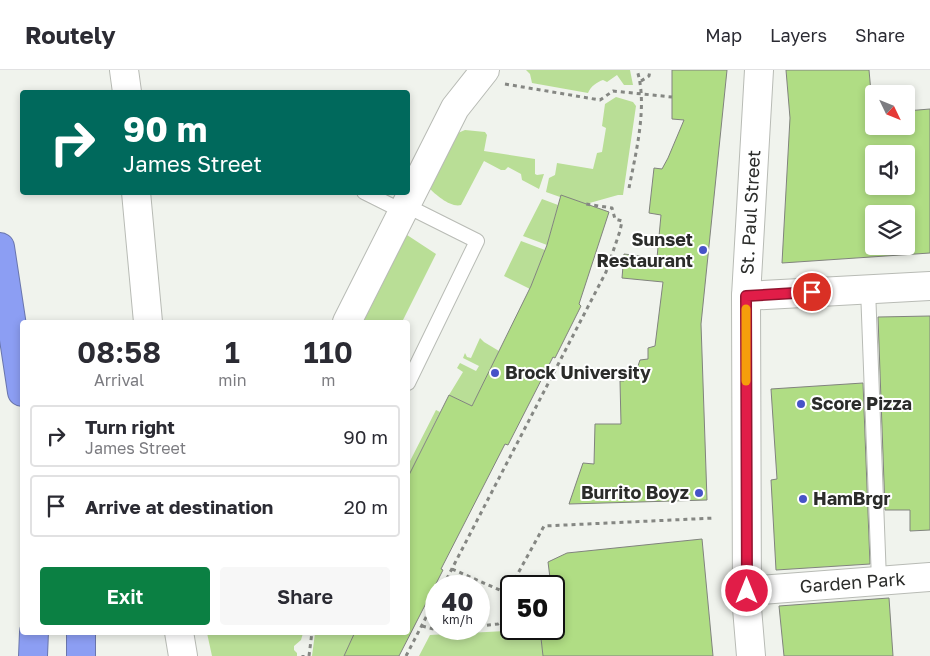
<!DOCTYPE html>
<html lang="en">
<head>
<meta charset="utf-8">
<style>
  :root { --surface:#fff; --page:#f7f7f7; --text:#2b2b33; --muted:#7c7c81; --line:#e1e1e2; --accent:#0b8043 }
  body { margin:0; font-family:"Golos Text",sans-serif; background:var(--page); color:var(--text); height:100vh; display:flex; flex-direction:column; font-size:19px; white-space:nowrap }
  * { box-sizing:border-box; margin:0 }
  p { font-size:16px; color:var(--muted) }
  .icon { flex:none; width:28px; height:28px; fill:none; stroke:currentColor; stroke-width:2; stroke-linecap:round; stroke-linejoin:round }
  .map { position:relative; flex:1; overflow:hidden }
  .side { position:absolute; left:20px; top:250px; width:390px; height:315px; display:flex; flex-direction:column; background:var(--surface); border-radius:5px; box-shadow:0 2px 8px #0003 }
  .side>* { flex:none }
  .hud { position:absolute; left:20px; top:20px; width:390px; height:105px; border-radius:5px; box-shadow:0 2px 8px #0003; background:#00695c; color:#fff; overflow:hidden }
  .needle { width:32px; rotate:133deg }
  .controls { position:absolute; left:865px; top:15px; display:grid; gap:10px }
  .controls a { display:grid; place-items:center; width:50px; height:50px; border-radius:5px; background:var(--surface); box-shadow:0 2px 8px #0003; font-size:25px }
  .speed { position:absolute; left:425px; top:505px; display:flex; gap:10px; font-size:25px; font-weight:700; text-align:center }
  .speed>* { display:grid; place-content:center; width:65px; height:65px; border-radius:50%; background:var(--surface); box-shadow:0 2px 8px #0003; line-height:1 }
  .speed small { font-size:12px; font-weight:400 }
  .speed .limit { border:2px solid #111; border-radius:8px; background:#fff; color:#111 }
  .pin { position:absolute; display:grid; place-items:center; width:42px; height:42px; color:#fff; margin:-21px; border:2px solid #fff; border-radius:50%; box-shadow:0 1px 5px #0007 }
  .me { position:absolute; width:55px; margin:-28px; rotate:0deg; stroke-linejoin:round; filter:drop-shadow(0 0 4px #0008) }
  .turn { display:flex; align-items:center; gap:18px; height:105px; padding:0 20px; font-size:22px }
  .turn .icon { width:65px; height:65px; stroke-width:2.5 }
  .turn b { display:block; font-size:35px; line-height:42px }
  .eta { display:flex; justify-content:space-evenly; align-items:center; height:85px; text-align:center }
  .eta b { font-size:30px; font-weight:600; line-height:35px }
  .action { display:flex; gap:10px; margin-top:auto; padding:10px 20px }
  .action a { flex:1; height:58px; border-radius:5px; background:var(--accent); color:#fff; font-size:20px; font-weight:600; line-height:58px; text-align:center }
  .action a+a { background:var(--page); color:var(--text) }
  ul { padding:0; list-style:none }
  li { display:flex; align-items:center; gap:15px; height:62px; margin:0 10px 8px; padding:0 10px; border:2px solid var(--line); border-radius:5px }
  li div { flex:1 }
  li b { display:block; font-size:19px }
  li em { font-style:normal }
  header { display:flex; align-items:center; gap:30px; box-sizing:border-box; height:70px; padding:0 25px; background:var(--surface); border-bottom:1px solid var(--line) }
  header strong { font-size:24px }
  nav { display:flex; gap:28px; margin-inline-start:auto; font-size:18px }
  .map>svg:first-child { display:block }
  .green { fill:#b9de96 }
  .building { fill:#b0dd84; stroke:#81837e; fill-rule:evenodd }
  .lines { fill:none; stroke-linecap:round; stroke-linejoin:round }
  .service-casing { stroke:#b8bbb5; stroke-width:16 }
  .minor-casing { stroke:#b8bbb5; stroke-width:30 }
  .tertiary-casing { stroke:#b8bbb5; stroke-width:30 }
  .secondary-casing { stroke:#b8bbb5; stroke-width:30 }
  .motorway-casing { stroke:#6a76ad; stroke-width:30 }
  .path { stroke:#858783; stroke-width:3; stroke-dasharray:4 4; stroke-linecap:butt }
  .service { stroke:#fff; stroke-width:14 }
  .minor { stroke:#fff; stroke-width:28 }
  .tertiary { stroke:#fff; stroke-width:28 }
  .secondary { stroke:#fff; stroke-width:28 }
  .motorway { stroke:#8c9ef3; stroke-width:28 }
  .route-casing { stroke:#92132f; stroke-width:12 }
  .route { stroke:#e11d48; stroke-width:9 }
  .slow { stroke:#f59e0b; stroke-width:9 }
  .poi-dot { fill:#4753c8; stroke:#fff; stroke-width:2 }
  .labels { text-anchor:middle; stroke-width:4; stroke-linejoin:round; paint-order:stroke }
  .street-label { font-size:18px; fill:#2b2c2a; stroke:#fff }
  .poi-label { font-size:18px; font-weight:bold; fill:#2b2c2a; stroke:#fff; text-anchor:start }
</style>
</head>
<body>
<header>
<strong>Routely</strong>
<nav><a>Map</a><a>Layers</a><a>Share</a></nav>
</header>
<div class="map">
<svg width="930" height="586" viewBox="0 0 930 586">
  <rect width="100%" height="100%" fill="#f0f3ed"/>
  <!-- green -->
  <path class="green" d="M526 0H630L633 15H624L617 5 607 12 603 10C597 12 591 16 588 23L532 13 530 4Z
    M616 27 633 32 636 36 623 125H618L586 134 561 126 560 127 546 122 549 108 555 105 557 93 593 99 597 83 602 82 606 58 602 56 605 34Z
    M465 60 485 62 487 65 484 81 535 89V104L537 105 544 104 539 119 522 110 521 104 508 97 505 100H501L484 91 461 135C451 138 436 125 429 118L453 65Z
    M542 129 558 135 547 175 523 166Z
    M404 163 436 184 402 252H360Z
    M521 171 545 180 530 219 504 206Z
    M480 268 484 272 499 281 472 336 449 325 463 302 457 298 460 293 476 301 479 296 463 288 465 283 467 287 471 288Z
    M436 340 440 342 408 407V395Z
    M540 559 543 586H419L430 565Z
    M207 563V562L303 563 301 570 294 576V580L297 583V586H212Z
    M315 563H355L344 586H312Z"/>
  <!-- building -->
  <path class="building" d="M672 0H727L701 254 707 430 569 434 583 393 594 394 595 354H621L620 311H624L629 296H638L640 290 648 289V278L655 276 663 212 622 208 624 184 657 188 661 145 649 143 654 98 662 99 668 88 684 50 672 49Z
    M786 0H869L874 56H906V41L930 39V183L782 193 790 48ZM874 84H906V116H874ZM874 144H906V176H874Z
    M561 125 609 142 579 234 581 236 555 288 553 287 508 375 505 374 441 499 443 500 399 586H344L355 562H408V407L449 325 472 336 531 216 547 175Z
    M930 246V460L910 461V440H885L878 247Z
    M863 313 870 494 776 500 771 410 777 409 771 319Z
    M702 469 713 586H543L540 559H554V516H551L548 492 567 483Z
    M889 528 893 586H784L779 536Z"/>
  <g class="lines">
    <!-- service casing -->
    <g class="service-casing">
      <path id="service" d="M364 122 402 141
        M405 135 477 171 408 313
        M868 219 879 510"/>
    </g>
    <!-- minor casing -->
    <g class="minor-casing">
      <g id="minor">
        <path d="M347 252 455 38 485 0"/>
        <path id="s1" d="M747 521 930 507"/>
      </g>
    </g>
    <!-- tertiary casing -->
    <g class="tertiary-casing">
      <path id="tertiary" d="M124 0 127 22
        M136 122 148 252
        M179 562 183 586"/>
    </g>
    <!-- secondary casing -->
    <g class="secondary-casing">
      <g id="secondary">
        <path d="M746 226 930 216"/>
        <path id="s2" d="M751 586 747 538 746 226 759 0"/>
      </g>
    </g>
    <!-- motorway casing -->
    <g class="motorway-casing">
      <path id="motorway" d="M0 177 22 322
        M33 586 34 562
        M81 586V562"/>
    </g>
    <!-- path -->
    <path class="path" d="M641 11 649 6 650 0
      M505 14 600 30 613 21 672 27
      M629 118C636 82 648 35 637 0
      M452 499 511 525
      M443 516 606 202 620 161 622 151 615 149 612 138 586 134
      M511 516 544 456 715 448
      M554 542 560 545
      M422 556 437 560 447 559
      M479 556 498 554 511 546
      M303 586V585
      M309 586 312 562
      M406 586 436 528"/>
    <!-- service -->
    <use href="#service" class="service"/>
    <!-- minor -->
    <use href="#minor" class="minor"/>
    <!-- tertiary -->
    <use href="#tertiary" class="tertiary"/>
    <!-- secondary -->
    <use href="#secondary" class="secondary"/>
    <!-- motorway -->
    <use href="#motorway" class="motorway"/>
  </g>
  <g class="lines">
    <!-- route casing -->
    <g class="route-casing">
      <path id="route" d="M747 521 746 226 812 222"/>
    </g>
    <!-- route -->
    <use href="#route" class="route"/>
    <!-- slow -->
    <path class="slow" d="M746 239V311"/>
  </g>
  <!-- markers -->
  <g class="poi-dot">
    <circle cx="703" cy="180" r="5"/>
    <circle cx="495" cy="303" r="5"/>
    <circle cx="801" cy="334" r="5"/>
    <circle cx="699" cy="423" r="5"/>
    <circle cx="803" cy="429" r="5"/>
  </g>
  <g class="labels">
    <!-- street labels -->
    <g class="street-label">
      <text dy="6" stroke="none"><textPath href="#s2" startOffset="444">St. Paul Street</textPath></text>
      <text dy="6" stroke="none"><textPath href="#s1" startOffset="106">Garden Park</textPath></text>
    </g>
    <!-- poi labels -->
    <g class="poi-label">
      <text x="693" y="176" text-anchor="end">Sunset<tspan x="693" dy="21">Restaurant</tspan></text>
      <text x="505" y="309">Brock University</text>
      <text x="811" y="340">Score Pizza</text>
      <text x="689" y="429" text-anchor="end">Burrito Boyz</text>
      <text x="813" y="435">HamBrgr</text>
    </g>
  </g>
</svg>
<div class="controls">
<a><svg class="needle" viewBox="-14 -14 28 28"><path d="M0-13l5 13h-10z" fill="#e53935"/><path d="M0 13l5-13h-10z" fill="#7c7c81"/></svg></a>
<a><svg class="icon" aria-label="sound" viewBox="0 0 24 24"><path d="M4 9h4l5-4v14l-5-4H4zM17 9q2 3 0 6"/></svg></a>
<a><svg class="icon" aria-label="layers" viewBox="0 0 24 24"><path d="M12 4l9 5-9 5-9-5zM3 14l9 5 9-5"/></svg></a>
</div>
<div class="speed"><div>40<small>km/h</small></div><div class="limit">50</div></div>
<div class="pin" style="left:812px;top:222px;background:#d93025"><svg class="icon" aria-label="arrive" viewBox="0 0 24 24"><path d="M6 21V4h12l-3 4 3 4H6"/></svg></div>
<svg class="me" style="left:747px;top:521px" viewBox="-20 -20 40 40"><circle r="17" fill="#e11d48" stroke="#fff" stroke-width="3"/><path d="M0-11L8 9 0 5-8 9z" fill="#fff"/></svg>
<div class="hud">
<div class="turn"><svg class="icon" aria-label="right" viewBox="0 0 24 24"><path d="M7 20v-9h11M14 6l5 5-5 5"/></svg><div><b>90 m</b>James Street</div></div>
</div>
<section class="side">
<div class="eta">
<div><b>08:58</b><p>Arrival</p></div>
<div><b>1</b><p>min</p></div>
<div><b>110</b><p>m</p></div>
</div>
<ul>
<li><svg class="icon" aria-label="right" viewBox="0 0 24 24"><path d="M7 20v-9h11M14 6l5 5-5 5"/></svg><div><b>Turn right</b><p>James Street</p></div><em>90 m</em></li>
<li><svg class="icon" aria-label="arrive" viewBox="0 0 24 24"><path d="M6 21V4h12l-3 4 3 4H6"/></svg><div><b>Arrive at destination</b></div><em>20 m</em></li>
</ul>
<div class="action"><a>Exit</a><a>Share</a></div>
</section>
</div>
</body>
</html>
